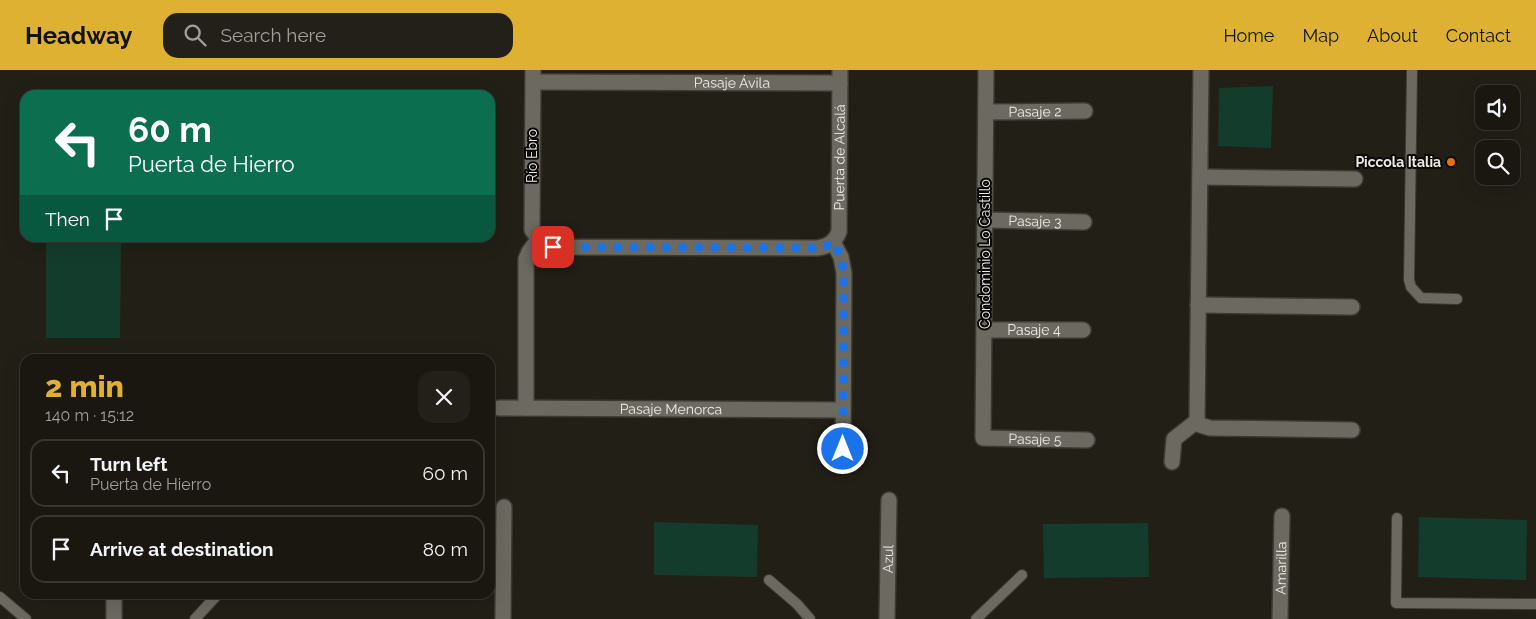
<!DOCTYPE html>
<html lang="en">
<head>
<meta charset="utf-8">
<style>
  :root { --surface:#1a1711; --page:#23201a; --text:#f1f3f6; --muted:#9f9f9f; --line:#383631; --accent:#deb133 }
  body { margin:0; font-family:Raleway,sans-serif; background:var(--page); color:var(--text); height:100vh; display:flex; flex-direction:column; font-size:19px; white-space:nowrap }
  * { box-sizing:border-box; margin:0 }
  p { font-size:16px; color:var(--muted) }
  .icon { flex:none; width:28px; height:28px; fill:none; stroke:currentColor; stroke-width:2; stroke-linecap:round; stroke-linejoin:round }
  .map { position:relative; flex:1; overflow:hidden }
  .details { position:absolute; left:20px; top:284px; width:475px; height:245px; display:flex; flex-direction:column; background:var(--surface); border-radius:15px; box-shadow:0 5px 20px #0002,0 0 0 1px var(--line) }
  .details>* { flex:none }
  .top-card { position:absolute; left:20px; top:20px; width:475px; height:152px; border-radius:15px; box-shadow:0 5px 20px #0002,0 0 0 1px var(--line); background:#0b6e4f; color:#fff; overflow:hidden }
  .controls { position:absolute; left:1475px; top:15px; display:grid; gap:10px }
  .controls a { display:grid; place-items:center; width:45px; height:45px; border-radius:10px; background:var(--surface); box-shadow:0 5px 20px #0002,0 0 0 1px var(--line); font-size:25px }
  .pin { position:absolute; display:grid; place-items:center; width:42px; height:42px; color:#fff; margin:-21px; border-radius:10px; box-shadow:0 2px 8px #0006 }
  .me { position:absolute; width:55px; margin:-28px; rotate:0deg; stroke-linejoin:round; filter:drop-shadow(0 0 4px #0008) }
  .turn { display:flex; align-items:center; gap:18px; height:105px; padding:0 25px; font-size:22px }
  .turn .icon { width:65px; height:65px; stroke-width:2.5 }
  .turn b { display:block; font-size:35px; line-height:42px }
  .then { display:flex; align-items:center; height:48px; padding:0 25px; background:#0003; gap:10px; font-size:19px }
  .round { display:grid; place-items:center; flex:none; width:52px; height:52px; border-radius:15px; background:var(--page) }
  .summary { display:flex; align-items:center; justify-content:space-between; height:85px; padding:0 25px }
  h1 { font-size:30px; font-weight:800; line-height:38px; color:var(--accent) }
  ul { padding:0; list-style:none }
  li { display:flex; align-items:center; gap:15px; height:68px; margin:0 10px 8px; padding:0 15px; border:2px solid var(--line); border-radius:15px }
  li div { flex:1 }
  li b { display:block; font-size:19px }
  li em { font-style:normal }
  header { display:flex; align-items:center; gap:30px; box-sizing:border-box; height:70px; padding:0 25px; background:var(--accent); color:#111 }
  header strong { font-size:24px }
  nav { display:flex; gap:28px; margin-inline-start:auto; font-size:18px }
  .search { width:350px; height:45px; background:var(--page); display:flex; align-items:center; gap:12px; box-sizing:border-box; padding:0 18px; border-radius:15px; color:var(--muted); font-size:19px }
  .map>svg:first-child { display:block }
  .green { fill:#133c2c }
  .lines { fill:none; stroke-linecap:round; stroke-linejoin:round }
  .service-casing { stroke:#3c3a35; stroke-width:12 }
  .minor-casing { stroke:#3c3a35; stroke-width:18 }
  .service { stroke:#6c6960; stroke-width:10 }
  .minor { stroke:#6c6960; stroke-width:15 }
  .route { stroke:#1a73e8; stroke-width:9; stroke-dasharray:0 16.2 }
  .food-dot { fill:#e8710a; stroke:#0a0906; stroke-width:2 }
  .labels { text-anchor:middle; stroke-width:4; stroke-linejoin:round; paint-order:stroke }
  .street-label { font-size:14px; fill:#ebeae4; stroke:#0a0906 }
  .poi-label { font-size:14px; font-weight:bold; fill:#ebeae4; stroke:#0a0906; text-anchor:end }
</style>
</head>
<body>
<header>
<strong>Headway</strong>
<div class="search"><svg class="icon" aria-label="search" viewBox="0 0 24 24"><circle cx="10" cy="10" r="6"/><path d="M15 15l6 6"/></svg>Search here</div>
<nav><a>Home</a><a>Map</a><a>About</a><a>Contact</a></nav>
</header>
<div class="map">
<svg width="1536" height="549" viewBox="0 0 1536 549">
  <rect width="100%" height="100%" fill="#221f17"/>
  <!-- green -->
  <path class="green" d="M1273 16 1271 78 1218 76 1219 18Z
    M46 168H121L120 268H46Z
    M1419 447 1527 450 1526 510 1418 507Z
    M654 452 758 455 757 507 654 505Z
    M1148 453 1149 507 1044 508 1043 454Z"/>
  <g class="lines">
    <!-- service casing -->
    <g class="service-casing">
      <path id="service" d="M1412 0 1409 210 1411 217 1421 228 1457 229
        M1397 448 1396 533 1536 534
        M769 510 797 534 810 549
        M0 527 26 549
        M195 549 218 524
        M976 549 1022 505"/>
    </g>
    <!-- minor casing -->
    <g class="minor-casing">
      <g id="minor">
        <path id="s1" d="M533 0 532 160 542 174 553 177 817 178C828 177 835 172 839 162L840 0"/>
        <path id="s2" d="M986 0 983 368 1087 370"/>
        <path d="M1201 0 1197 351 1200 355 1210 358 1352 360"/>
        <path id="s3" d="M533 12 840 13"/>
        <path id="s4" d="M986 42 1085 41"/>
        <path d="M1200 107 1355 109"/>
        <path id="s5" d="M985 150 1084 152"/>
        <path d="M833 172 841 187 844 203 843 379"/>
        <path d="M1198 235 1352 237"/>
        <path id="s6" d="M984 260H1083"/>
        <path id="s7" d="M499 338 843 340"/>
        <path d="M526 338V189L529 182 537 171"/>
        <path d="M1172 392 1174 369 1197 351"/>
        <path d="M114 549V524"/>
        <path d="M503 549 504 437"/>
        <path id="s8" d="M887 549 889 430"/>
        <path id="s9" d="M1280 549 1282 446"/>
      </g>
    </g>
    <!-- service -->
    <use href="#service" class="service"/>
    <!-- minor -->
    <use href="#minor" class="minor"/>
  </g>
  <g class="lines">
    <!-- route -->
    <path class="route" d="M553 177 816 178H823L833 172 841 187 844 203 843 379"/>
  </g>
  <!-- markers -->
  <circle class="food-dot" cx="1451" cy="92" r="5"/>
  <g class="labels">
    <!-- street labels -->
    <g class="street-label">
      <text dy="5" stroke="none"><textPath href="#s3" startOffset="199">Pasaje Ávila</textPath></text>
      <text dy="5" stroke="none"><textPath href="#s4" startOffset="49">Pasaje 2</textPath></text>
      <text transform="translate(532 86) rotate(-90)" y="5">Río Ebro</text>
      <text dy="5" stroke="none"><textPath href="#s1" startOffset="556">Puerta de Alcalá</textPath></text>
      <text dy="5" stroke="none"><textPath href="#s5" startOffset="50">Pasaje 3</textPath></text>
      <text transform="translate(985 184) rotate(-90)" y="5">Condominio Lo Castillo</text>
      <text dy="5" stroke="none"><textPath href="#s6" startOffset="50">Pasaje 4</textPath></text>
      <text dy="5" stroke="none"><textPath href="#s7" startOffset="172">Pasaje Menorca</textPath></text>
      <text dy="5" stroke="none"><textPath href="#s2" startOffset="420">Pasaje 5</textPath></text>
      <text dy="5" stroke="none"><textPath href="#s8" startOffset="60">Azul</textPath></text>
      <text dy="5" stroke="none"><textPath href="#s9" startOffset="51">Amarilla</textPath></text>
    </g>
    <!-- poi labels -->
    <g class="poi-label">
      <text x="1441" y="97">Piccola Italia</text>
    </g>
  </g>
</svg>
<div class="controls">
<a><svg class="icon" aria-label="sound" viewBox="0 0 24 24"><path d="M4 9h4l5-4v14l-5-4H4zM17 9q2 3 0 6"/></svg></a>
<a><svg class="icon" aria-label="search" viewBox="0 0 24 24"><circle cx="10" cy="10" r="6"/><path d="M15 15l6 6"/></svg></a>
</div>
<div class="pin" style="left:553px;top:177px;background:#d93025"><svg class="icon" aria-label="arrive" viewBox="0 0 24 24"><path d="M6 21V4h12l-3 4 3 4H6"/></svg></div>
<svg class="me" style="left:843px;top:379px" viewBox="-20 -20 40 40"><circle r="17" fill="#1a73e8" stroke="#fff" stroke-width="3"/><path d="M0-11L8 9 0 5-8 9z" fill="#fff"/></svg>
<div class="top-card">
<div class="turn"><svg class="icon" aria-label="left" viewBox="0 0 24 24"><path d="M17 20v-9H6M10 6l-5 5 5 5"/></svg><div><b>60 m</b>Puerta de Hierro</div></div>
<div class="then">Then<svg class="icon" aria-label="arrive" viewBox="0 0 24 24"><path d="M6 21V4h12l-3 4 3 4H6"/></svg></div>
</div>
<section class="details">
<div class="summary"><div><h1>2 min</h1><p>140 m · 15:12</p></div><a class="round"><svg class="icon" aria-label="close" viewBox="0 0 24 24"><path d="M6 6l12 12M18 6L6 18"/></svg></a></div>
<ul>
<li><svg class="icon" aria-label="left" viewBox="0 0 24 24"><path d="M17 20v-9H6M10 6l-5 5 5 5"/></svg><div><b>Turn left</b><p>Puerta de Hierro</p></div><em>60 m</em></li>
<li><svg class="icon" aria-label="arrive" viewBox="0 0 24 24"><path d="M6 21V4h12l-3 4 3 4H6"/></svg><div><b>Arrive at destination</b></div><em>80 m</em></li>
</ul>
</section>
</div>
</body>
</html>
